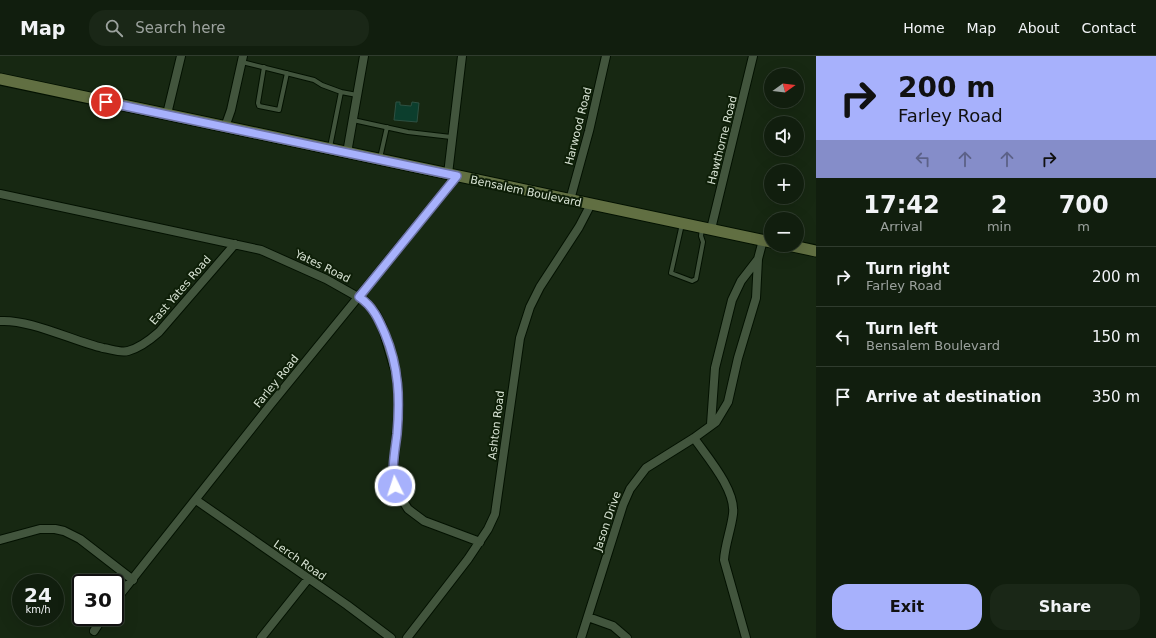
<!DOCTYPE html>
<html lang="en">
<head>
<meta charset="utf-8">
<style>
  :root { --surface:#111e0e; --page:#1a2717; --text:#f1f3f6; --muted:#9ca29e; --line:#303c2e; --accent:#a7b1fc }
  body { margin:0; font-family:"DejaVu Sans",sans-serif; background:var(--page); color:var(--text); height:100vh; display:flex; flex-direction:column; font-size:15px; white-space:nowrap }
  * { box-sizing:border-box; margin:0 }
  p { font-size:13px; color:var(--muted) }
  .icon { flex:none; width:22px; height:22px; fill:none; stroke:currentColor; stroke-width:2; stroke-linecap:round; stroke-linejoin:round }
  .map { position:relative; flex:1; overflow:hidden }
  .side { display:flex; flex-direction:column; background:var(--surface); width:340px }
  .side>* { flex:none }
  .top-card { background:#a7b1fc; color:#111; overflow:hidden }
  .needle { width:26px; rotate:75deg }
  .controls { position:absolute; left:764px; top:12px; display:grid; gap:8px }
  .controls a { display:grid; place-items:center; width:40px; height:40px; border-radius:50%; background:var(--surface); box-shadow:0 4px 16px #0002,0 0 0 1px var(--line); font-size:20px }
  .speed { position:absolute; left:12px; top:518px; display:flex; gap:8px; font-size:20px; font-weight:700; text-align:center }
  .speed>* { display:grid; place-content:center; width:52px; height:52px; border-radius:50%; background:var(--surface); box-shadow:0 4px 16px #0002,0 0 0 1px var(--line); line-height:1 }
  .speed small { font-size:10px; font-weight:400 }
  .speed .limit { border:2px solid #111; border-radius:6px; background:#fff; color:#111 }
  .pin { position:absolute; display:grid; place-items:center; width:34px; height:34px; color:#fff; margin:-17px; border:2px solid #fff; border-radius:50%; box-shadow:0 1px 4px #0007 }
  .me { position:absolute; width:44px; margin:-22px; rotate:356deg; stroke-linejoin:round; filter:drop-shadow(0 0 3px #0008) }
  .turn { display:flex; align-items:center; gap:14px; height:84px; padding:0 16px; font-size:18px }
  .turn .icon { width:52px; height:52px; stroke-width:2.5 }
  .turn b { display:block; font-size:28px; line-height:34px }
  .lanes { display:flex; align-items:center; height:38px; padding:0 16px; background:#0003; justify-content:center; gap:20px; direction:ltr }
  .lanes .off { opacity:.35 }
  .eta { display:flex; justify-content:space-evenly; align-items:center; height:68px; text-align:center }
  .eta b { font-size:24px; font-weight:700; line-height:28px }
  .button { display:flex; gap:8px; margin-top:auto; padding:8px 16px }
  .button a { flex:1; height:46px; border-radius:16px; background:var(--accent); color:#111; font-size:16px; font-weight:700; line-height:46px; text-align:center }
  .button a+a { background:var(--page); color:var(--text) }
  ul { padding:0; list-style:none }
  li { display:flex; align-items:center; gap:12px; height:60px; padding:0 16px; border-top:1px solid var(--line) }
  li div { flex:1 }
  li b { display:block; font-size:15px }
  li em { font-style:normal }
  header { display:flex; align-items:center; gap:24px; box-sizing:border-box; height:56px; padding:0 20px; background:var(--surface); border-bottom:1px solid var(--line) }
  header strong { font-size:19px }
  nav { display:flex; gap:22px; margin-inline-start:auto; font-size:14px }
  .search { width:280px; height:36px; background:var(--page); display:flex; align-items:center; gap:10px; box-sizing:border-box; padding:0 14px; border-radius:16px; color:var(--muted); font-size:15px }
  main { display:flex; flex:1; min-height:0 }
  .map>svg:first-child { display:block }
  .building { fill:#0c3e2d; stroke:#2e5042 }
  .lines { fill:none; stroke-linecap:round; stroke-linejoin:round }
  .service-casing { stroke:#031100; stroke-width:6 }
  .minor-casing { stroke:#031100; stroke-width:10 }
  .secondary-casing { stroke:#031100; stroke-width:13 }
  .service { stroke:#42553d; stroke-width:4 }
  .minor { stroke:#42553d; stroke-width:8 }
  .secondary { stroke:#616f42; stroke-width:11 }
  .route-casing { stroke:#6d73a4; stroke-width:10 }
  .route { stroke:#a7b1fc; stroke-width:7 }
  .labels { text-anchor:middle; stroke-width:4; stroke-linejoin:round; paint-order:stroke }
  .street-label { font-size:11px; fill:#d8e3d4; stroke:#0e1f08 }
</style>
</head>
<body>
<header>
<strong>Map</strong>
<div class="search"><svg class="icon" aria-label="search" viewBox="0 0 24 24"><circle cx="10" cy="10" r="6"/><path d="M15 15l6 6"/></svg>Search here</div>
<nav><a>Home</a><a>Map</a><a>About</a><a>Contact</a></nav>
</header>
<main>
<div class="map">
<svg width="816" height="582" viewBox="0 0 816 582">
  <rect width="100%" height="100%" fill="#172812"/>
  <!-- building -->
  <path class="building" d="M396 46H400V49L411 50 412 46 419 47 417 66 394 64Z"/>
  <g class="lines">
    <!-- service casing -->
    <g class="service-casing">
      <path id="service" d="M242 6 314 24 322 29 341 36
        M264 11 258 47 259 50 279 54 287 17
        M353 64 408 76 451 81
        M330 91 341 36 357 39
        M380 102 387 71
        M682 168 671 217 692 225 696 223 703 186 701 180 702 172"/>
    </g>
    <!-- minor casing -->
    <g class="minor-casing">
      <path id="minor" d="M167 58 181 0
        M225 71 231 54 243 0
        M347 97 364 0
        M448 118 462 0
        M0 138 261 194 326 223 365 245 376 258 382 270 397 321 399 350 393 418 398 437 408 453 424 465 480 486
        M570 144 589 75 606 0
        M711 173 753 0
        M0 265C30 263 73 285 103 292 111 293 120 297 128 295 139 292 150 284 159 276L235 188
        M711 368 715 312 732 244 741 225 758 203
        M694 382C708 402 736 434 733 458 731 474 725 488 724 504L746 582
        M196 444 347 549 391 582
        M0 484 40 473H55L64 475 80 483 133 524
        M115 545 271 348 457 120
        M588 561 613 570 627 582
        M94 575 103 561
        M261 582 308 523
        M407 582 468 503 488 473 495 458 520 282 530 251 540 231 579 171 591 148
        M581 582 623 449 630 433 646 412 694 382 716 366 728 346 738 302 756 242 758 203 763 184"/>
    </g>
    <!-- secondary casing -->
    <g class="secondary-casing">
      <path id="secondary" d="M0 23 771 186
        M788 189 816 195"/>
    </g>
    <!-- service -->
    <use href="#service" class="service"/>
    <!-- minor -->
    <use href="#minor" class="minor"/>
    <!-- secondary -->
    <use href="#secondary" class="secondary"/>
  </g>
  <g class="lines">
    <!-- route casing -->
    <g class="route-casing">
      <path id="route" d="M106 46 457 120 359 241C373 250 379 264 385 278 399 311 400 343 397 378 395 395 391 413 395 430"/>
    </g>
    <!-- route -->
    <use href="#route" class="route"/>
  </g>
  <g class="labels">
    <!-- street labels -->
    <g class="street-label">
      <text transform="translate(578 70) rotate(-76)" y="4">Harwood Road</text>
      <text transform="translate(722 84) rotate(-76)" y="4">Hawthorne Road</text>
      <text transform="translate(526 135) rotate(12)" y="4">Bensalem Boulevard</text>
      <text transform="translate(323 210) rotate(26)" y="4">Yates Road</text>
      <text transform="translate(180 234) rotate(-49)" y="4">East Yates Road</text>
      <text transform="translate(276 325) rotate(-51)" y="4">Farley Road</text>
      <text transform="translate(496 369) rotate(-83)" y="4">Ashton Road</text>
      <text transform="translate(607 465) rotate(-71)" y="4">Jason Drive</text>
      <text transform="translate(300 504) rotate(35)" y="4">Lerch Road</text>
    </g>
  </g>
</svg>
<div class="controls">
<a><svg class="needle" viewBox="-14 -14 28 28"><path d="M0-13l5 13h-10z" fill="#e53935"/><path d="M0 13l5-13h-10z" fill="#9ca29e"/></svg></a>
<a><svg class="icon" aria-label="sound" viewBox="0 0 24 24"><path d="M4 9h4l5-4v14l-5-4H4zM17 9q2 3 0 6"/></svg></a>
<a>+</a>
<a>−</a>
</div>
<div class="speed"><div>24<small>km/h</small></div><div class="limit">30</div></div>
<div class="pin" style="left:106px;top:46px;background:#d93025"><svg class="icon" aria-label="arrive" viewBox="0 0 24 24"><path d="M6 21V4h12l-3 4 3 4H6"/></svg></div>
<svg class="me" style="left:395px;top:430px" viewBox="-20 -20 40 40"><circle r="17" fill="#a7b1fc" stroke="#fff" stroke-width="3"/><path d="M0-11L8 9 0 5-8 9z" fill="#fff"/></svg>
</div>
<section class="side">
<div class="top-card">
<div class="turn"><svg class="icon" aria-label="right" viewBox="0 0 24 24"><path d="M7 20v-9h11M14 6l5 5-5 5"/></svg><div><b>200 m</b>Farley Road</div></div>
<div class="lanes"><svg class="icon off" aria-label="left" viewBox="0 0 24 24"><path d="M17 20v-9H6M10 6l-5 5 5 5"/></svg><svg class="icon off" aria-label="ahead" viewBox="0 0 24 24"><path d="M12 20V5M6 11l6-6 6 6"/></svg><svg class="icon off" aria-label="ahead" viewBox="0 0 24 24"><path d="M12 20V5M6 11l6-6 6 6"/></svg><svg class="icon" aria-label="right" viewBox="0 0 24 24"><path d="M7 20v-9h11M14 6l5 5-5 5"/></svg></div>
</div>
<div class="eta">
<div><b>17:42</b><p>Arrival</p></div>
<div><b>2</b><p>min</p></div>
<div><b>700</b><p>m</p></div>
</div>
<ul>
<li><svg class="icon" aria-label="right" viewBox="0 0 24 24"><path d="M7 20v-9h11M14 6l5 5-5 5"/></svg><div><b>Turn right</b><p>Farley Road</p></div><em>200 m</em></li>
<li><svg class="icon" aria-label="left" viewBox="0 0 24 24"><path d="M17 20v-9H6M10 6l-5 5 5 5"/></svg><div><b>Turn left</b><p>Bensalem Boulevard</p></div><em>150 m</em></li>
<li><svg class="icon" aria-label="arrive" viewBox="0 0 24 24"><path d="M6 21V4h12l-3 4 3 4H6"/></svg><div><b>Arrive at destination</b></div><em>350 m</em></li>
</ul>
<div class="button"><a>Exit</a><a>Share</a></div>
</section>
</main>
</body>
</html>
